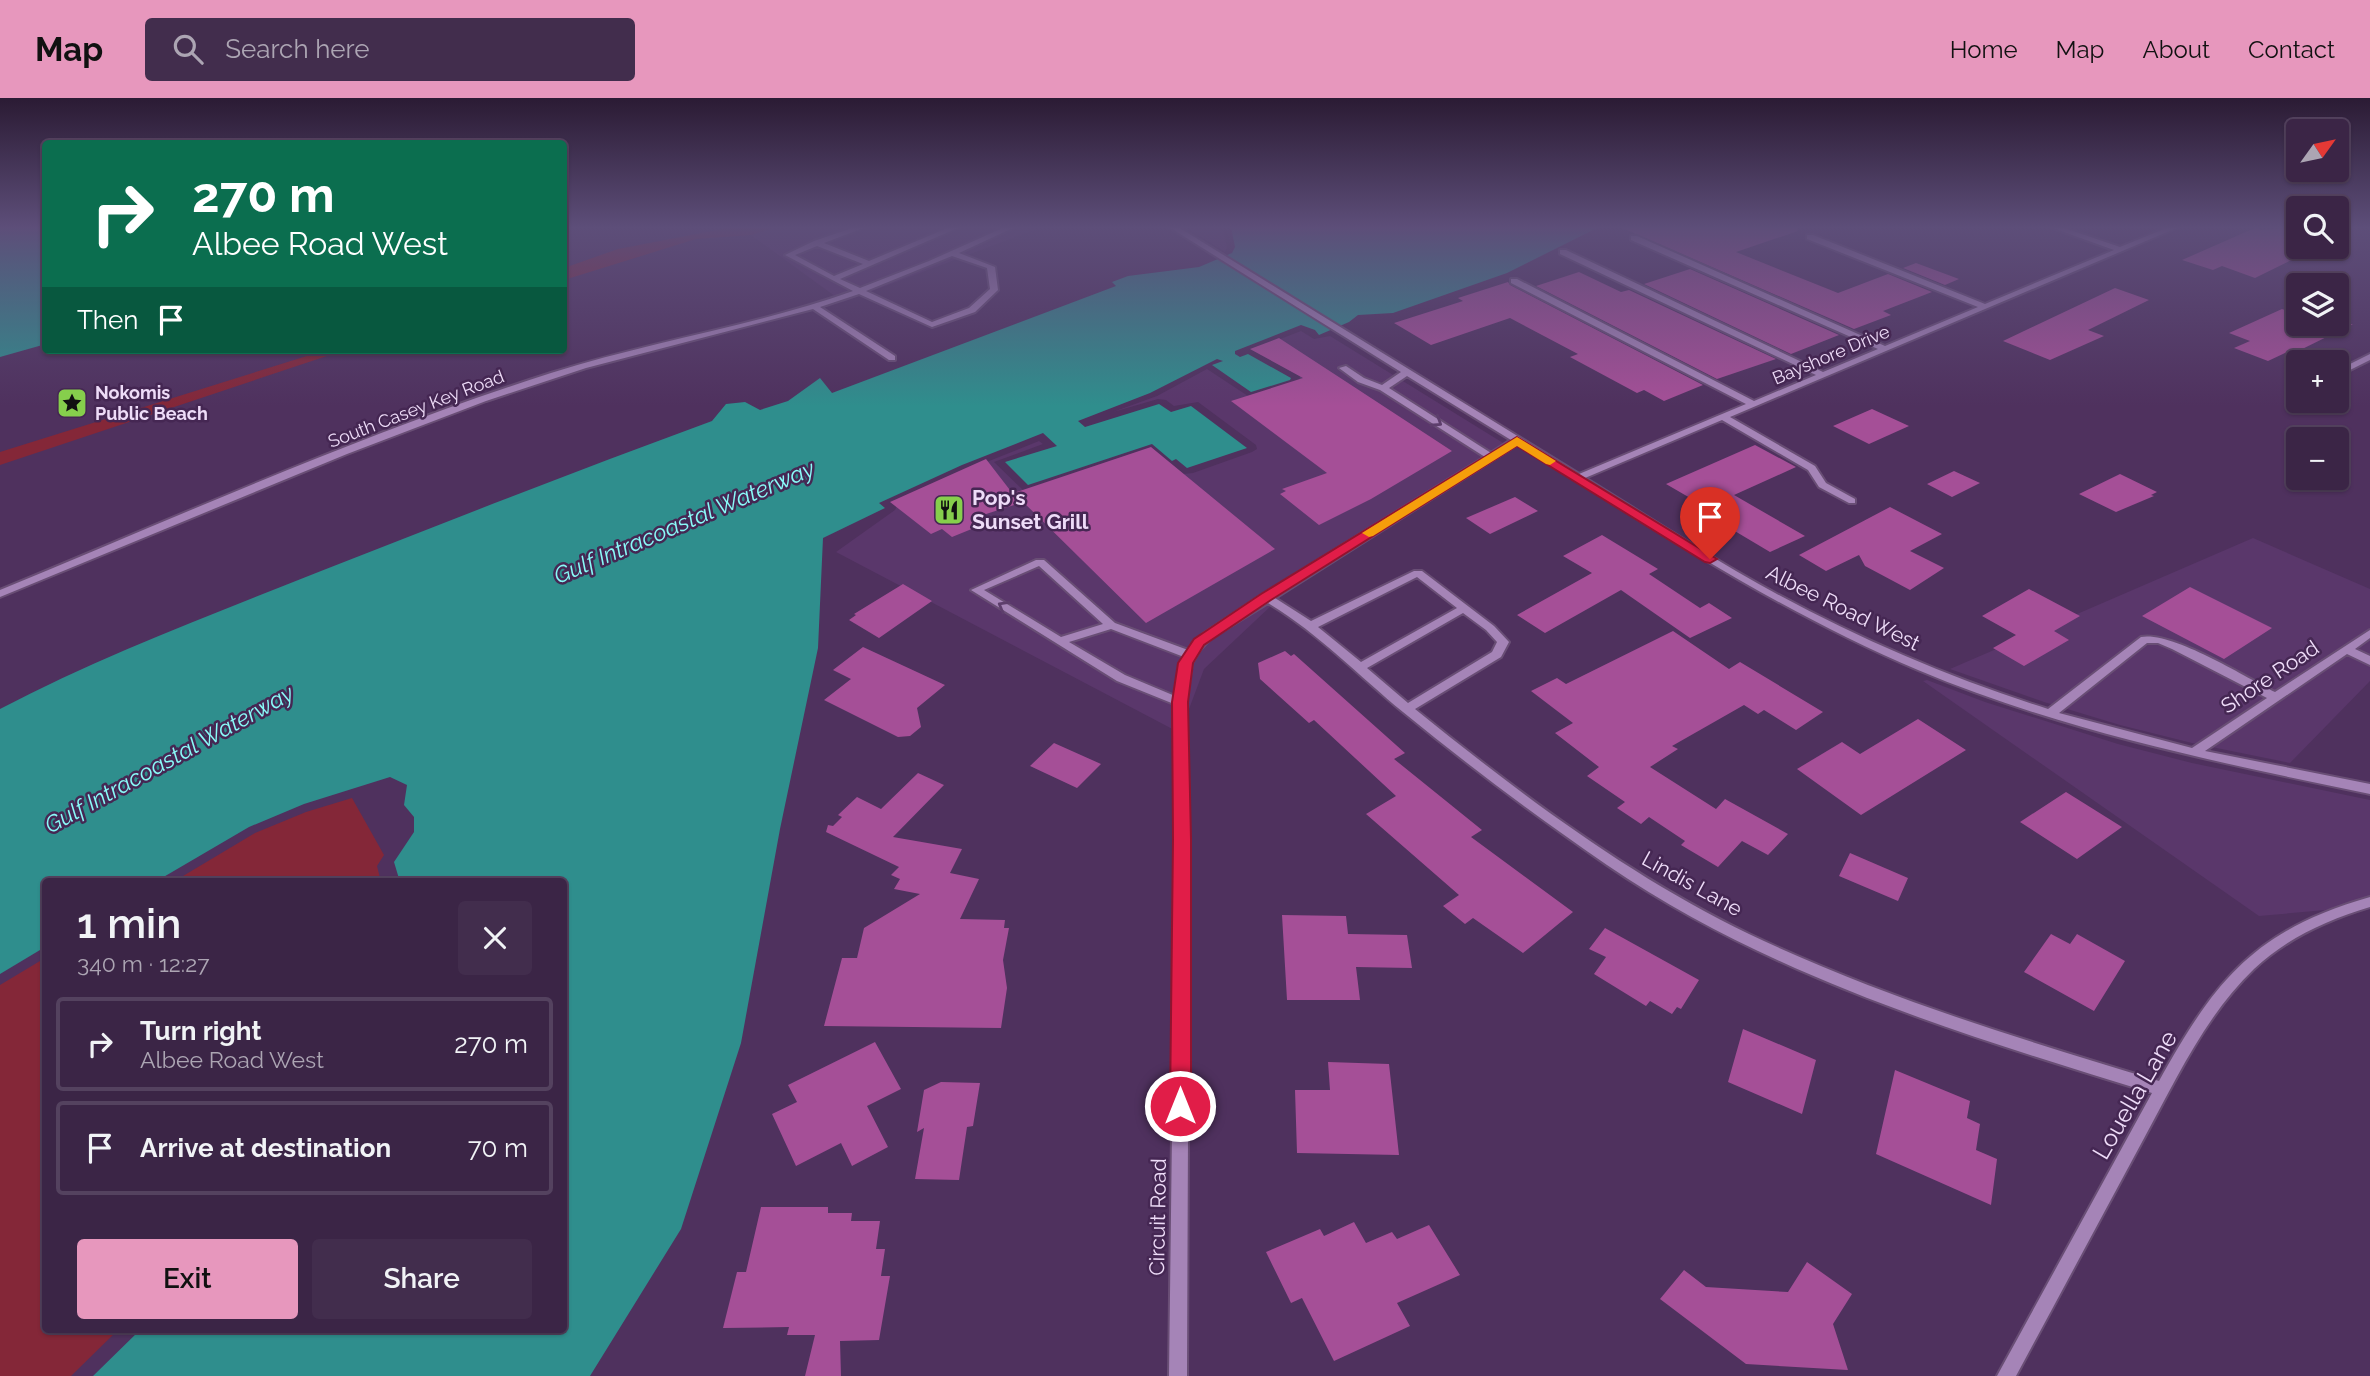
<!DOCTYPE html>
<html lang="en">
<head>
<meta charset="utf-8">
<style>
  :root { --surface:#3b2546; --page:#422d4d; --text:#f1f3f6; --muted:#aca5b3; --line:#54425f; --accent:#e797bd }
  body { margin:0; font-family:Raleway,sans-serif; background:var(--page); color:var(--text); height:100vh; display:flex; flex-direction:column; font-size:26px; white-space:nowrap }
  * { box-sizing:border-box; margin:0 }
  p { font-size:23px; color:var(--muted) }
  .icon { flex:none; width:38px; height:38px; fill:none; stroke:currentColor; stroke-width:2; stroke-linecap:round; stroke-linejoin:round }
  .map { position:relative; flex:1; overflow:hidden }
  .drawer { position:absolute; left:42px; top:780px; width:525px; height:455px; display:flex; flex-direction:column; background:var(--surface); border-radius:7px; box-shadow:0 2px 5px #0004,0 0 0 2px var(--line) }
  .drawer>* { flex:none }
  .guide { position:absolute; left:42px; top:42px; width:525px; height:214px; border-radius:7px; box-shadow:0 2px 5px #0004,0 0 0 2px var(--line); background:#0b6e4f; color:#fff; overflow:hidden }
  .needle { width:46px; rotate:57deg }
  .controls { position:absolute; left:2286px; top:21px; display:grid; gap:14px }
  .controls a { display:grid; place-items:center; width:63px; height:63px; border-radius:7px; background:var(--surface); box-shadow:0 2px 5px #0004,0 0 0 2px var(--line); font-size:35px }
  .pin { position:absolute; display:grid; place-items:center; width:60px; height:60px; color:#fff; margin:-72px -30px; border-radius:50% 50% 50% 0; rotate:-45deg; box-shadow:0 0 7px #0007 }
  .pin .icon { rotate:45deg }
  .me { position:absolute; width:77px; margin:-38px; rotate:0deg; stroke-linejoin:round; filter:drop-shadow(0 0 5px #0008) }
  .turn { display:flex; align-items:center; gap:24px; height:147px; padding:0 35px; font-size:32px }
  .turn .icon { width:91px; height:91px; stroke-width:2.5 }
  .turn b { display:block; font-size:49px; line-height:60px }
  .then { display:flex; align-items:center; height:66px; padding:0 35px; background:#0003; gap:14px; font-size:26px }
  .round { display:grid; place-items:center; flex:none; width:74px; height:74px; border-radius:7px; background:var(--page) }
  .summary { display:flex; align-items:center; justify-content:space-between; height:119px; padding:0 35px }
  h1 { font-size:42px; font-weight:600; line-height:52px }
  .button { display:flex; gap:14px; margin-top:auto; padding:14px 35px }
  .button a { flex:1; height:80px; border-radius:7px; background:var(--accent); color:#111; font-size:28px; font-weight:600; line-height:80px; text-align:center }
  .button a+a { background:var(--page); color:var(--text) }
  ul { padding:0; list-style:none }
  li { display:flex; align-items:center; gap:21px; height:94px; margin:0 14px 10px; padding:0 21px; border:4px solid var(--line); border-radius:7px }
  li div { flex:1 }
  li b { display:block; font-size:26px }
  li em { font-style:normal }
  header { display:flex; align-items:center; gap:42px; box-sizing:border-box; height:98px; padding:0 35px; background:var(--accent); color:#111 }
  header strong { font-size:33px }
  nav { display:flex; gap:38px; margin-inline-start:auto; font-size:24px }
  .search { width:490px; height:63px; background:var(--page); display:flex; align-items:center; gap:18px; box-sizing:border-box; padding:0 24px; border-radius:7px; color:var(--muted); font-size:26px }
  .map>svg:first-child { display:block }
  .built { fill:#5a376b }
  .green { fill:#842738 }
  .water { fill:#2f8e8d }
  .building { fill:#a54f97 }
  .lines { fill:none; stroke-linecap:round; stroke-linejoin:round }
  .minor-casing { stroke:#694e75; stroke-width:4 }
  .minor { fill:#a584b7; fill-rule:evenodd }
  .oneway { stroke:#5d3e6c }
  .route { fill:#e11d48; stroke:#92132f; stroke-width:2 }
  .slow { fill:#f59e0b }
  .labels { text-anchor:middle; stroke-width:5; stroke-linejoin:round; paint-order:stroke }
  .far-street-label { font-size:18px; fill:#eedcf8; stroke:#452753 }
  .far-poi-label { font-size:18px; font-weight:bold; fill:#eedcf8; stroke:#452753; text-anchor:start }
  .poi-label { font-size:21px; font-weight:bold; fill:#eedcf8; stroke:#452753; text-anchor:start }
  .street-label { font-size:21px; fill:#eedcf8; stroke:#452753 }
  .water-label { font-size:23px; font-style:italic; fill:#89fbf8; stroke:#452753 }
  .near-street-label { font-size:24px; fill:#eedcf8; stroke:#452753 }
</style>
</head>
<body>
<header>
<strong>Map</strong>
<div class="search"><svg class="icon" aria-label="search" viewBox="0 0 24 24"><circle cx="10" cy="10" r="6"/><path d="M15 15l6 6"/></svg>Search here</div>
<nav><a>Home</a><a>Map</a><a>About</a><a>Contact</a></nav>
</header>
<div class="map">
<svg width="2370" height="1278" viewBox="0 0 2370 1278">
  <rect width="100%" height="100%" fill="#4f315e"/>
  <!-- built -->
  <path class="built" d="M776 129H1042L843 204 751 137Z
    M1185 129H1222L1227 149 1225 154Z
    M1301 233 1314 241 1330 238 1508 348 1288 492 1204 571 1180 635 836 454 895 412 897 408 969 371 1039 343 1043 346 994 364 1023 392 1193 375 1252 354 1257 351 1256 347 1198 304 1174 308 1166 302 1158 301 1113 314 1157 298 1207 271 1248 298 1299 283 1300 278 1252 252Z
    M2253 440 2370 491V583L2290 665 2192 645 2120 627 2044 604 1950 571Z
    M1927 582 1985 604 2118 646 2192 665 2370 702V808L2259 818 1923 583Z"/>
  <!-- green -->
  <path class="green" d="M733 129H776L751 137 696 141 564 182V170L618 151Z
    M326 252H345L0 367V354Z
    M352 700 384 757 377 768 381 784H173L255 735 306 714Z
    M45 860 46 1232H118L71 1278H0V887Z"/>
  <!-- water -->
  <path class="water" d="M0 129H45L46 246 0 259Z
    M1231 129H1599L1507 175 1393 215 1358 217 1349 224 1319 237 1315 232 1301 227 1235 253V256L1240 259 1248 256 1291 280 1290 282 1251 294 1212 267 1223 263 1217 261 1150 295 1078 323 1085 329 1159 306 1171 314 1191 308 1247 350 1187 370 1176 361 1172 363 1152 346 1028 387 1005 364 1057 348 1043 335 962 367 879 405 885 410 823 440 818 550 780 731 741 945 681 1131 590 1278H93L140 1232H564V784H400L394 764 414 734V719L404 707 407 687 390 679 304 706 249 729 155 784H46L45 849 0 876V611C103 557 213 516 321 473 451 422 581 371 712 323L726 306 745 304 760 312 788 303 820 280 832 295 1116 188 1112 184 1128 178 1199 169 1232 155 1235 149Z"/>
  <!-- building -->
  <path class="building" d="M1620 129H1797L1798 133 1736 154 1838 195 1888 176 1932 194 1883 213 1891 217 1854 231Z
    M2257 129 2261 132 2298 129V149H2318L2255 180 2222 168 2213 172 2182 162Z
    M1916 165 1959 181 1945 187 1903 170Z
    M1690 171 1839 237 1791 256 1644 186Z
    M1579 174 1621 194 1629 192 1776 261 1717 281 1536 188Z
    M1508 184 1510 187 1703 287 1664 303 1644 292 1637 295 1570 259 1578 256 1510 220 1431 247 1394 225 1463 203 1458 200Z
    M2115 190 2149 202 2088 232 2104 238 2050 262 2003 243Z
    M2282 211 2298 216V226H2353L2290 257 2285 255 2268 263 2234 250 2250 243 2229 235Z
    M1279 240 1345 283 1452 353 1371 401 1319 427 1280 396 1286 393 1282 391 1327 375 1231 303 1303 280 1250 251Z
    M1872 311 1909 328 1869 346 1833 328Z
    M1755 347 1796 369 1734 397 1805 438 1770 454 1728 429 1735 426 1666 386Z
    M1151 349 1275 451 1146 525 1014 395Z
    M986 361 1020 405 977 419 984 426 952 439 942 431 931 436 890 404Z
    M1954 373 1980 385 1952 399 1927 386Z
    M2120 376 2157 394 2151 397 2154 398 2116 414 2079 396Z
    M1515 399 1538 413 1490 436 1466 420Z
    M1890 409 1942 436 1910 453 1944 470 1910 492 1865 468 1859 457 1826 473 1799 457Z
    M1602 437 1658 471 1649 476 1700 510 1709 505 1732 520 1690 540 1621 492 1545 535 1517 517 1592 475 1563 458Z
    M903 486 932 503 879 540 849 522 856 517 854 516Z
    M2190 489 2272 530 2224 561 2142 518Z
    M2029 491 2080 518 2054 533 2069 542 2024 568 1993 550 2016 537 1982 518Z
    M1673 533 1729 571 1740 564 1823 614 1796 632 1764 612 1758 616 1744 607 1672 648 1678 651 1650 669 1716 711 1725 701 1788 736 1768 757 1742 743 1718 769 1681 747 1685 743 1649 719 1641 726 1617 710 1625 704 1587 678 1599 669 1555 635 1573 625 1531 593 1557 580 1566 586Z
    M863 549 945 587 917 610 921 629 910 638 898 639 824 602 851 581 833 572Z
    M1285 553 1291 558 1294 556 1405 655 1394 661 1482 732 1471 739 1573 814 1523 855 1473 820 1465 826 1443 808 1459 797 1366 716 1396 698 1314 622 1309 625 1260 581 1258 565Z
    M1918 621 1966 652 1861 717 1797 671 1842 644 1860 656Z
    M1054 645 1101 666 1077 690 1030 668Z
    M918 675 944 687 893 739 962 751 950 775 979 781 960 821 1005 822 1004 830H1009L1003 862 1007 890 1001 930 824 928 842 860H857L864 830 920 796 894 791 900 781 891 777 899 769 826 734 828 727 833 728 842 719 838 717 857 699 881 711Z
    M2066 694 2122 729 2077 761 2020 724Z
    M1850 755 1908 780 1898 803 1839 778Z
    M1282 817 1346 818 1348 836 1407 837 1412 870 1356 869 1360 902H1287Z
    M1605 830 1699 882 1681 911 1677 909 1672 916 1650 903 1646 908 1594 876 1606 859 1589 851Z
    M2051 836 2070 846 2077 836 2125 863 2094 913 2024 874Z
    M1743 931 1816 962 1802 1016 1728 984Z
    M875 944 901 991 867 1008 888 1049 852 1068 841 1045 796 1068 772 1016 797 1004 788 987Z
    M1328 964 1389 966 1399 1057 1297 1055 1295 992H1330Z
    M1895 972 1970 1003 1967 1020 1980 1026 1976 1052 1997 1061 1991 1107 1876 1056Z
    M941 984 980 985 973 1028 967 1029 959 1082 915 1081 924 1030 917 1034 924 992Z
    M761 1109H828V1115H852L851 1123H880L876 1151H885L881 1178H890L879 1242 840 1243 841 1278H805L815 1237H787L789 1229 723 1230 737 1174H746Z
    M1354 1124 1366 1145 1392 1134 1397 1141 1429 1127 1460 1177 1397 1205 1410 1228 1334 1263 1302 1200 1291 1205 1266 1154 1320 1131 1324 1138Z
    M1807 1164 1852 1196 1833 1226 1848 1272 1746 1266 1660 1201 1684 1172 1706 1189 1788 1194Z"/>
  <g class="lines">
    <!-- minor casing -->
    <g class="minor-casing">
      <path id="minor" d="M855 129H866L824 145 869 163 950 129H960L840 181 860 190 929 163 1005 129H1015L959 155 995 169 998 192 975 214 932 229 859 196 820 209 895 258V262H889L813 211 586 270 486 303 347 356 0 499V492C182 417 363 335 551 275 651 243 755 228 853 193L785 157 814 143ZM817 148 863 166 834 178 795 157ZM952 158 987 170 990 191 969 210 932 224 866 193Z
        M1169 129H1178L1579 376 1746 306 1511 185V181H1517L1754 303 1816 277 1560 156V152H1566L1823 274 1878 251 1631 142V138H1637L1885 248 1978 209 1807 141V137H1813L1985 206 2114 152 2050 129H2061L2120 149 2169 129H2179L1730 319 1815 368 1826 385 1855 401V405H1849L1819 389 1808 372 1722 322 1585 380C1635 411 1685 443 1736 473 1834 530 1940 577 2048 611L2141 539C2172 533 2245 579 2275 594L2370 532V540L2355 551 2370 558V567L2347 556 2205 653 2370 686V696C2216 664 2063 633 1918 572 1776 512 1648 427 1518 346L1275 500 1311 523 1414 473H1422L1494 528 1509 544 1501 559 1415 611C1519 695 1629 778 1749 836 1881 899 2020 941 2159 983 2215 882 2255 832 2370 799V809C2327 822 2287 840 2254 871 2204 919 2175 984 2142 1044 2100 1122 2058 1200 2016 1278H1997L2152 995C1964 937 1771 879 1607 767 1537 719 1469 668 1403 614 1358 577 1318 535 1268 505L1211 540 1199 553 1192 565 1186 604 1189 791 1187 1278H1169L1175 791 1174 606 1117 583 971 492 1036 462H1044L1115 525 1188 552 1203 536 1262 497 1485 359 1380 292 1358 284 1339 270 1346 268 1364 280 1382 287 1401 274ZM1407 278 1511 342 1491 355 1389 290ZM1039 468 1103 526 1061 539 984 492ZM1417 479 1457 510 1361 564 1318 529ZM1463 515 1486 532 1497 544 1492 554 1408 605 1367 570ZM1111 531 1184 559 1180 565 1175 598 1125 577 1069 544ZM2147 545H2158L2172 551 2267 600 2192 650 2059 615Z
        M2370 256V262L2336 279V273Z"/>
    </g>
    <!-- minor -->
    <use href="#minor" class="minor"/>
  </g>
  <!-- one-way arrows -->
  <defs><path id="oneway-chevron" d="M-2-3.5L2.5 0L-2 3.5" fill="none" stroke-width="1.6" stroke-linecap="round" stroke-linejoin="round" transform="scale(1.75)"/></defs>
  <g class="oneway">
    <use href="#oneway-chevron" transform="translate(1437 324) rotate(33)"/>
    <use href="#oneway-chevron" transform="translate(1003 508) rotate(-150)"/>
  </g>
  <!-- sky -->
  <linearGradient id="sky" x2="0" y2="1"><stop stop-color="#2b1b34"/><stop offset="0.42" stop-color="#5d4e79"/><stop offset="1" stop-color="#5d4e79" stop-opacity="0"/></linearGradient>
  <rect width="2370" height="308" fill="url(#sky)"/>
  <!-- route -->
  <path class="route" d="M1517 339 1717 461 1710 465 1705 464 1517 348 1271 502 1204 547 1193 565 1188 604 1191 741V1008L1188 1014 1180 1017 1173 1014 1170 1008 1173 741 1172 604 1178 565 1194 541 1261 496Z"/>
  <!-- slow -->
  <path class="slow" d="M1517 339 1556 363 1550 367 1546 366 1517 348 1373 438 1369 439 1362 435Z"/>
  <!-- icons -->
  <defs>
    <g id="sight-square" transform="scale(1.575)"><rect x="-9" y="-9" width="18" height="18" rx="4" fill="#86cf4c" stroke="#452753"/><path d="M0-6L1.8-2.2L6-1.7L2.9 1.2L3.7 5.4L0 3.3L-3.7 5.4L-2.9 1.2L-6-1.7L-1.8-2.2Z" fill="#111"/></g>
    <g id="restaurant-square" transform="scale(1.575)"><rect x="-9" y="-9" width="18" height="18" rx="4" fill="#86cf4c" stroke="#452753"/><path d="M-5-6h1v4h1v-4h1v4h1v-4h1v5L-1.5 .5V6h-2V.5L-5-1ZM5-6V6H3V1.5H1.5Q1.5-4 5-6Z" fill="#111"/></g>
  </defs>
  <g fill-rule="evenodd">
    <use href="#sight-square" x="72" y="305"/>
    <use href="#restaurant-square" x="949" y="412"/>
  </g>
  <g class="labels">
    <!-- far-street labels -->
    <g class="far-street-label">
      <text transform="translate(1831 257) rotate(-23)" y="6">Bayshore Drive</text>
      <text transform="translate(416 311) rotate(-21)" y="6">South Casey Key Road</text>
    </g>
    <!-- far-poi labels -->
    <g class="far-poi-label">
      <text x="95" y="301">Nokomis<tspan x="95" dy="21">Public Beach</tspan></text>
    </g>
    <!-- poi labels -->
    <g class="poi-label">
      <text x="972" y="407">Pop's<tspan x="972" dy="24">Sunset Grill</tspan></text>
    </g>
    <!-- street labels -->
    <g class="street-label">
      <text transform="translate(1843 510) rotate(26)" y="7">Albee Road West</text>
      <text transform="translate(2270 579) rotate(-34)" y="7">Shore Road</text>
      <text transform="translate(1692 786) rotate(29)" y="7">Lindis Lane</text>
      <text transform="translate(1158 1119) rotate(-89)" y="7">Circuit Road</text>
    </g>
    <!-- water labels -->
    <g class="water-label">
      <text transform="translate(684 424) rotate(-23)" y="8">Gulf Intracoastal Waterway</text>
      <text transform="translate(169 661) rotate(-29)" y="8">Gulf Intracoastal Waterway</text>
    </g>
    <!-- near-street labels -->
    <g class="near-street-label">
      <text transform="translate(2135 997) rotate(-60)" y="8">Louella Lane</text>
    </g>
  </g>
</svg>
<div class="controls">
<a><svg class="needle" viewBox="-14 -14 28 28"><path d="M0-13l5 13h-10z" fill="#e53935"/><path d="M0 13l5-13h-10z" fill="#aca5b3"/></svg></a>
<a><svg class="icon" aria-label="search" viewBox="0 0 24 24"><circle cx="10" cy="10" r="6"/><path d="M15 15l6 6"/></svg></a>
<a><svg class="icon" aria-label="layers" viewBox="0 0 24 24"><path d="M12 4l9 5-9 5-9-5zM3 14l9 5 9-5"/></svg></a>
<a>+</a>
<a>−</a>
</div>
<div class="pin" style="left:1710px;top:461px;background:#d93025"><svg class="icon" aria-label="arrive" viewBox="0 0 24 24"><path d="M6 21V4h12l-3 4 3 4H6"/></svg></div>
<svg class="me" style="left:1180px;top:1008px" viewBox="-20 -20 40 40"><circle r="17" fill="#e11d48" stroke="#fff" stroke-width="3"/><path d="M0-11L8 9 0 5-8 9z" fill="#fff"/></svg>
<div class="guide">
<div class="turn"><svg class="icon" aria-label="right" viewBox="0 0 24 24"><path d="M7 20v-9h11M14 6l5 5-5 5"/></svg><div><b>270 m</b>Albee Road West</div></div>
<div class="then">Then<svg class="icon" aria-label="arrive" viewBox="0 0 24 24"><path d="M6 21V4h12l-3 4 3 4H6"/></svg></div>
</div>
<section class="drawer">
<div class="summary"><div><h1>1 min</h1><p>340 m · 12:27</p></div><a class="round"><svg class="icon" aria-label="close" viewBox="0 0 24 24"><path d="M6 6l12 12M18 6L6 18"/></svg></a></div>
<ul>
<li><svg class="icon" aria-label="right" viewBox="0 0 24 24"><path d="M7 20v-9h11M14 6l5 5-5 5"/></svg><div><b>Turn right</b><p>Albee Road West</p></div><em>270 m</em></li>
<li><svg class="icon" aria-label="arrive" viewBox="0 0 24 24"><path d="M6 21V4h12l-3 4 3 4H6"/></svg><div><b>Arrive at destination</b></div><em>70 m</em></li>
</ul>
<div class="button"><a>Exit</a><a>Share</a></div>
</section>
</div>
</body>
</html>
